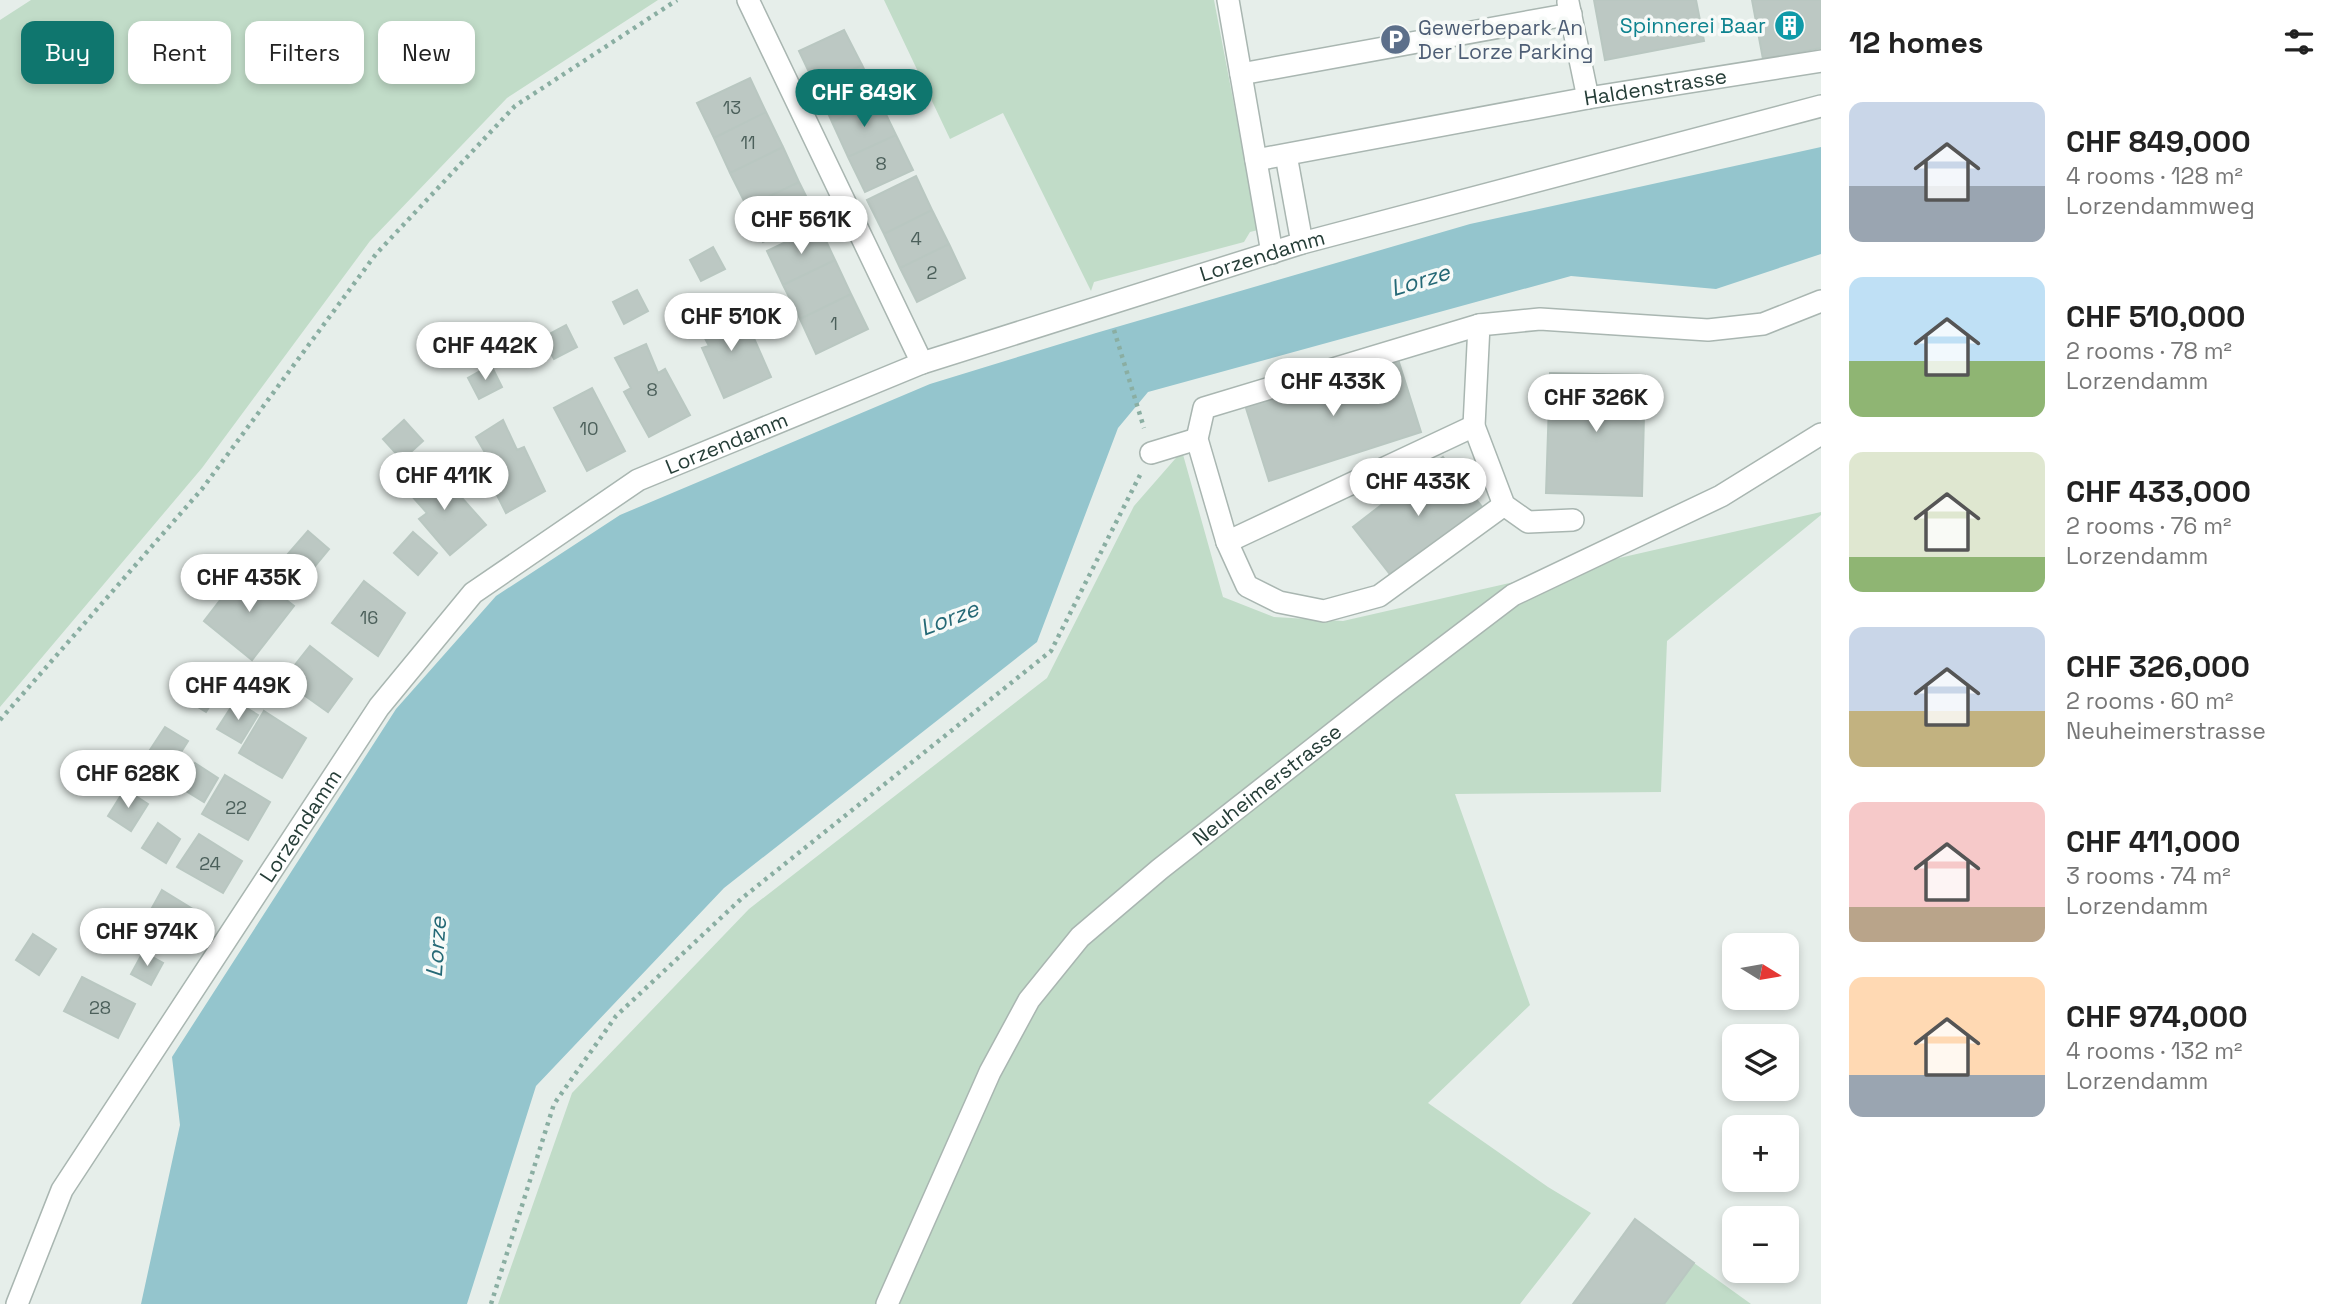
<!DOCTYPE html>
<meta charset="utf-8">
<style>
:root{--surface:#fff;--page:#f2f2f2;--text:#222;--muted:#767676;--accent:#0f766e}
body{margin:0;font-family:"Space Grotesk",sans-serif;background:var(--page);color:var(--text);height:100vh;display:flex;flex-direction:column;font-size:26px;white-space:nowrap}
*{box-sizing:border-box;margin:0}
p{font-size:23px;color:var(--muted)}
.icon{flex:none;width:38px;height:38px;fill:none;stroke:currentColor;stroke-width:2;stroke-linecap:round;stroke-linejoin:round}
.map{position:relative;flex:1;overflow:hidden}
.panel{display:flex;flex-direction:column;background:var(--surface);width:525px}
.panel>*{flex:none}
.hud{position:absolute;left:21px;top:21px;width:665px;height:63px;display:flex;gap:14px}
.needle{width:46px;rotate:101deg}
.controls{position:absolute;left:1722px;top:933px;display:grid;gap:14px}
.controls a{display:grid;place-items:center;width:77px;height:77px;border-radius:14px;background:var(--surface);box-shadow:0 4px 10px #0003;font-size:35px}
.price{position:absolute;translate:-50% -60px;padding:0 16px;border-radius:24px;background:#fff;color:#222;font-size:23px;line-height:46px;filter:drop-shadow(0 2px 4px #0008)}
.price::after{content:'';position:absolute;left:50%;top:42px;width:21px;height:16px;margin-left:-10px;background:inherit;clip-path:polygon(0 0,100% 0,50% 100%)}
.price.selected{background:var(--accent);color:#fff}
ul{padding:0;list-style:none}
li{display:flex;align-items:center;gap:21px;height:175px;padding:0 28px}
li span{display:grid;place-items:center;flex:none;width:196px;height:140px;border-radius:14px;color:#555}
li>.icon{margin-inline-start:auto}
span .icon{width:84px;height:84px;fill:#fffc;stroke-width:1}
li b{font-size:30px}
h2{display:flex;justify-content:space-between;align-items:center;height:84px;padding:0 28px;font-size:30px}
.chip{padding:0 24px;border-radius:14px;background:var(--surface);box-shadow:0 4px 10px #0003;font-size:24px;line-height:63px}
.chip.selected{background:var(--accent);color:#fff}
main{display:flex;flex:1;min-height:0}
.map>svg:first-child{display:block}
.green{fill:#c1dcc8}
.water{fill:#94c5cd}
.building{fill:#bcc8c3;stroke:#b9c7c1;stroke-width:2}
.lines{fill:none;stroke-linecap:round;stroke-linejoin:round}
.minor-casing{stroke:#a9b6b1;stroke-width:24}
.path{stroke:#8aaea2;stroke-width:4.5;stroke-dasharray:3.5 5;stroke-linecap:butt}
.minor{stroke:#fff;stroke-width:21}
.labels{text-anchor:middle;stroke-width:7;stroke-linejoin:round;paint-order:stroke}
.number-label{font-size:18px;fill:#4c605b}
.culture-label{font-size:21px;fill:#0d838f;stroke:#f7faf8;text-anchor:end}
.service-label{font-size:21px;fill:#4e5e75;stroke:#f7faf8;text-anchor:start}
.street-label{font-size:21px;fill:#263e38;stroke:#f7faf8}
.water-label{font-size:23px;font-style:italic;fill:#256976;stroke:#f7faf8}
</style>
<main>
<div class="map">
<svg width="1821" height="1304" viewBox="0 0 1821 1304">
<rect width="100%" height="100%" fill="#e6eeea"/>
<path class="green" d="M 31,0 L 658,0 L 507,98 L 370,241 L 202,468 L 0,707 L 0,20 Z
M 884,0 L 1214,0 L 1258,230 L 1250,232 L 1244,242 L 1094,282 L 1091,291 L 1003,113 L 950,139 Z
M 1182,451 L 1223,597 L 1274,617 L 1343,621 L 1821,512 L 1821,515 L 1667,641 L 1661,792 L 1455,794 L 1530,1005 L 1428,1103 L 1548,1187 L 1591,1213 L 1520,1304 L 498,1304 L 572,1093 L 749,909 L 1047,678 L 1134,506 Z
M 1694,1263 L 1751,1304 L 1664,1304 Z"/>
<path class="water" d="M 1821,147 L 1821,254 L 1716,289 L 1571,276 L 1148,392 L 1118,428 L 1037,642 L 724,888 L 536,1086 L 467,1304 L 141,1304 L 180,1125 L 172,1057 L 396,709 L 496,596 L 620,515 L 930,384 L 1096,333 L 1470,224 Z"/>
<path class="building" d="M 1594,0 L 1696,0 L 1704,41 L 1605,60 Z
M 1752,0 L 1821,0 L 1821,48 L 1763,59 Z
M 844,30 L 862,65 L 816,87 L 799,51 Z
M 862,65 L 879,100 L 832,122 L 816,87 Z
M 750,78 L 766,112 L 714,138 L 697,103 Z
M 879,100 L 896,135 L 848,157 L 832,122 Z
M 766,112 L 783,147 L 730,173 L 714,138 Z
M 896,135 L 913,170 L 865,192 L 848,157 Z
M 783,147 L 799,182 L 747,207 L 730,173 Z
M 916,176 L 932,210 L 884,234 L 867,200 Z
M 799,182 L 816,216 L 763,242 L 747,207 Z
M 932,210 L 949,244 L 900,268 L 884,234 Z
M 819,226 L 835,260 L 783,285 L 767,251 Z
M 949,244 L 965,278 L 917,302 L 900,268 Z
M 713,247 L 725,269 L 701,281 L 690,260 Z
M 835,260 L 851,294 L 800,319 L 783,285 Z
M 637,290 L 648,311 L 624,324 L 613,302 Z
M 851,294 L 868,329 L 816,354 L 800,319 Z
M 726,305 L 739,333 L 749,327 L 771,377 L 724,398 L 702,348 L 709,346 L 695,319 Z
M 566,325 L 577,347 L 554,359 L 542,338 Z
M 646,344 L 658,373 L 665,369 L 690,415 L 649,437 L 624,392 L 631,388 L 615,358 Z
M 1397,356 L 1421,432 L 1269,481 L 1245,405 Z
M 491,365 L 502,387 L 479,399 L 468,378 Z
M 1550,373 L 1645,375 L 1642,496 L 1546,493 Z
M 592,388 L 625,451 L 587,471 L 554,408 Z
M 404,420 L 423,441 L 402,460 L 383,439 Z
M 503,420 L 517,450 L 524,447 L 545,491 L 506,513 L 492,485 L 502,482 L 476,437 Z
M 1443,457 L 1483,508 L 1393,578 L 1353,527 Z
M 425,467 L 448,494 L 454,489 L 486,525 L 450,555 L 419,519 L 427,513 L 403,486 Z
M 308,531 L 329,549 L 310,572 L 288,554 Z
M 413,532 L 437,553 L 418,575 L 394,553 Z
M 245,568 L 294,606 L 252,660 L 204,621 Z
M 364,581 L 405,613 L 378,656 L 332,623 Z
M 310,646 L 352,679 L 328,712 L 283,680 Z
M 200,670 L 223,685 L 206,712 L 183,698 Z
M 235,701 L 258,715 L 241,743 L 217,729 Z
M 264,711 L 306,738 L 282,778 L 239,753 Z
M 165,727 L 188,741 L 171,768 L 148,753 Z
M 195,763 L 218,778 L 204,802 L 181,788 Z
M 225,775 L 270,802 L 248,840 L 202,814 Z
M 125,789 L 148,804 L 131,831 L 108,816 Z
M 158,823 L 180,839 L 166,863 L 142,848 Z
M 199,834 L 242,861 L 223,893 L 177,867 Z
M 162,890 L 206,917 L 187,952 L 142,926 Z
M 33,934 L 56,949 L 39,975 L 16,960 Z
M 143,952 L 163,963 L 151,985 L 131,974 Z
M 82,977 L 135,1004 L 118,1038 L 64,1011 Z
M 1635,1219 L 1694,1263 L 1664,1304 L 1573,1304 Z"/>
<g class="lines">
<defs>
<g id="minor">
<path d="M 748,0 L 922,363"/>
<path d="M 1228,0 L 1272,253"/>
<path d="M 1568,2 L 1588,98"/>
<path d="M 1241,74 L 1571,14"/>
<path d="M 1286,155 L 1302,243"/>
<path id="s1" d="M 1256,160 L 1588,98 L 1821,61"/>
<path d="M 1479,325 L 1204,408 L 1197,439 L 1227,542 L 1247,586 L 1279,602 L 1324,611 L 1379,596 L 1504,505"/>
<path d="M 1151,453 L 1197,439"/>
<path d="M 1573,520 L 1528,522 L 1504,505 L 1474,426 L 1479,325 L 1540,319 L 1708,330 L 1763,324 L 1821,301"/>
<path d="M 1227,542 L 1474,426"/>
<path id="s2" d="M 17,1304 L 62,1190 L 379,707 L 473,593 L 638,480 L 922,363 L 1302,243 L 1821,106"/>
<path id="s3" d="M 887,1304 L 990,1072 L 1029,1000 L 1080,937 L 1160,869 L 1388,690 L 1513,595 L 1721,496 L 1821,434"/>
</g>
</defs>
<use href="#minor" class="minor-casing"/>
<path class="path" d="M 1114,330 L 1144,428
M 0,720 L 202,489 L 376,254 L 515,106 L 677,0
M 491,1304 L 554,1104 L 616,1016 L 741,899 L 1051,651 L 1140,475"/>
<use href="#minor" class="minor"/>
</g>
<defs>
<symbol id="building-disc" viewBox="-11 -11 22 22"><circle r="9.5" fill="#0f9aa8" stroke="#f7faf8"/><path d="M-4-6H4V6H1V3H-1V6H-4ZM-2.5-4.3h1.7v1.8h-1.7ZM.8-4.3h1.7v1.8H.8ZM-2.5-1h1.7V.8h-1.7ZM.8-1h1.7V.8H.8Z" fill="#fff"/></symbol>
<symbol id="parking-disc" viewBox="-11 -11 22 22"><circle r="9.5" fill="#5c6f8a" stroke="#f7faf8"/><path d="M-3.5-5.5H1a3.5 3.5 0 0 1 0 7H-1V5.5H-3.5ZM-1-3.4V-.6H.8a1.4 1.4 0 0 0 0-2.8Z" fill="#fff"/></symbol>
</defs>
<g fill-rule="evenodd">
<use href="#building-disc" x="1772" y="8" width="35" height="35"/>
<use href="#parking-disc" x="1378" y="22" width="35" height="35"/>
</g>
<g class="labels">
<g class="number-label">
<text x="732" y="114">13</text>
<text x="748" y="149">11</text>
<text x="881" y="170">8</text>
<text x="916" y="245">4</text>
<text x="932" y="279">2</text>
<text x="834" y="330">1</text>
<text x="652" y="396">8</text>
<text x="589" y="435">10</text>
<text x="369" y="624">16</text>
<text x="236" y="814">22</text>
<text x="210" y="870">24</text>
<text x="100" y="1014">28</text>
</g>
<g class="culture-label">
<text x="1766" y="33">Spinnerei Baar</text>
</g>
<g class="service-label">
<text x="1418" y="35">Gewerbepark An<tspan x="1418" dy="24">Der Lorze Parking</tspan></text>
</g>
<g class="street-label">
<text dy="7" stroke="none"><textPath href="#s1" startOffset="406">Haldenstrasse</textPath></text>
<text dy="7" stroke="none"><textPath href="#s2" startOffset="1712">Lorzendamm</textPath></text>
<text dy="7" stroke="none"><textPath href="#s2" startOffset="1144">Lorzendamm</textPath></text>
<text dy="7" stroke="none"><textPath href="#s3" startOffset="658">Neuheimerstrasse</textPath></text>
<text dy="7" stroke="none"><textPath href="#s2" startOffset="558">Lorzendamm</textPath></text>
</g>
<g class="water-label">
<text transform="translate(1420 280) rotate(-17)" y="8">Lorze</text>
<text transform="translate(949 618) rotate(-21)" y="8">Lorze</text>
<text transform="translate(436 947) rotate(-86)" y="8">Lorze</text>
</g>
</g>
</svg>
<div class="controls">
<a><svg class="needle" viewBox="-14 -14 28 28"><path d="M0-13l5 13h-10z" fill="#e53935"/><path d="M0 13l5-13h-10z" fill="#767676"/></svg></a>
<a><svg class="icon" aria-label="layers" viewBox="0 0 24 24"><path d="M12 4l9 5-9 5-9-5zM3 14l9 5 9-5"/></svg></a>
<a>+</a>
<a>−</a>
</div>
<b class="price selected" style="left:864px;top:129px">CHF 849K</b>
<b class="price" style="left:801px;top:256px">CHF 561K</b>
<b class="price" style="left:731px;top:353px">CHF 510K</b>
<b class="price" style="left:485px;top:382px">CHF 442K</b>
<b class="price" style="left:1333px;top:418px">CHF 433K</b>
<b class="price" style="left:1596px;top:434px">CHF 326K</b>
<b class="price" style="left:444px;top:512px">CHF 411K</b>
<b class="price" style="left:1418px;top:518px">CHF 433K</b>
<b class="price" style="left:249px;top:614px">CHF 435K</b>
<b class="price" style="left:238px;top:722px">CHF 449K</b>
<b class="price" style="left:128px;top:810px">CHF 628K</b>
<b class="price" style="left:147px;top:968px">CHF 974K</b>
<div class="hud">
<a class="chip selected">Buy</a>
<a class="chip">Rent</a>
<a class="chip">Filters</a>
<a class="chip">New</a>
</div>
</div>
<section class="panel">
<h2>12 homes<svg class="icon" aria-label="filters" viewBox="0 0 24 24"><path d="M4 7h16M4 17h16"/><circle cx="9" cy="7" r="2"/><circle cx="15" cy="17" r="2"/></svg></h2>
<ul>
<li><span style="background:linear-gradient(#c9d6e8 60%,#9aa5b1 0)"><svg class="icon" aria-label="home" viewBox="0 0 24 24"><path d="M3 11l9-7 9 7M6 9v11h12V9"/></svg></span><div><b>CHF 849,000</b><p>4 rooms · 128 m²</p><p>Lorzendammweg</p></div></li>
<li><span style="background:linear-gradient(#bfe0f5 60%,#8fb573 0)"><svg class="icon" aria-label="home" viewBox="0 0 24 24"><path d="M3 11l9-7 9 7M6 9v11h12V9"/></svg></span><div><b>CHF 510,000</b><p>2 rooms · 78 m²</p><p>Lorzendamm</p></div></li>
<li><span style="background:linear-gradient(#dfe7d0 75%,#8fb573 0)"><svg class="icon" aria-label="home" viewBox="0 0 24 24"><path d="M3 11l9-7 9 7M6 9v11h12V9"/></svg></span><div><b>CHF 433,000</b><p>2 rooms · 76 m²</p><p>Lorzendamm</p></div></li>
<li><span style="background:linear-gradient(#c9d6e8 60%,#c2b280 0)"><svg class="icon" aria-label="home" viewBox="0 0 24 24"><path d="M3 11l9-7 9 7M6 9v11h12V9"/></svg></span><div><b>CHF 326,000</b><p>2 rooms · 60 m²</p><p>Neuheimerstrasse</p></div></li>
<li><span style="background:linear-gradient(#f6c9c9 75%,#b9a48a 0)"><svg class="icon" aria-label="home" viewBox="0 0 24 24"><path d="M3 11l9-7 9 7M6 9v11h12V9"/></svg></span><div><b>CHF 411,000</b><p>3 rooms · 74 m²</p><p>Lorzendamm</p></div></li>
<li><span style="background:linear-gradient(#ffd9b3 70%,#9aa5b1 0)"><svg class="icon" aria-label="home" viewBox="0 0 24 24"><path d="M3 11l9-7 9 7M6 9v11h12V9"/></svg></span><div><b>CHF 974,000</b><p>4 rooms · 132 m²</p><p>Lorzendamm</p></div></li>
</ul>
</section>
</main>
